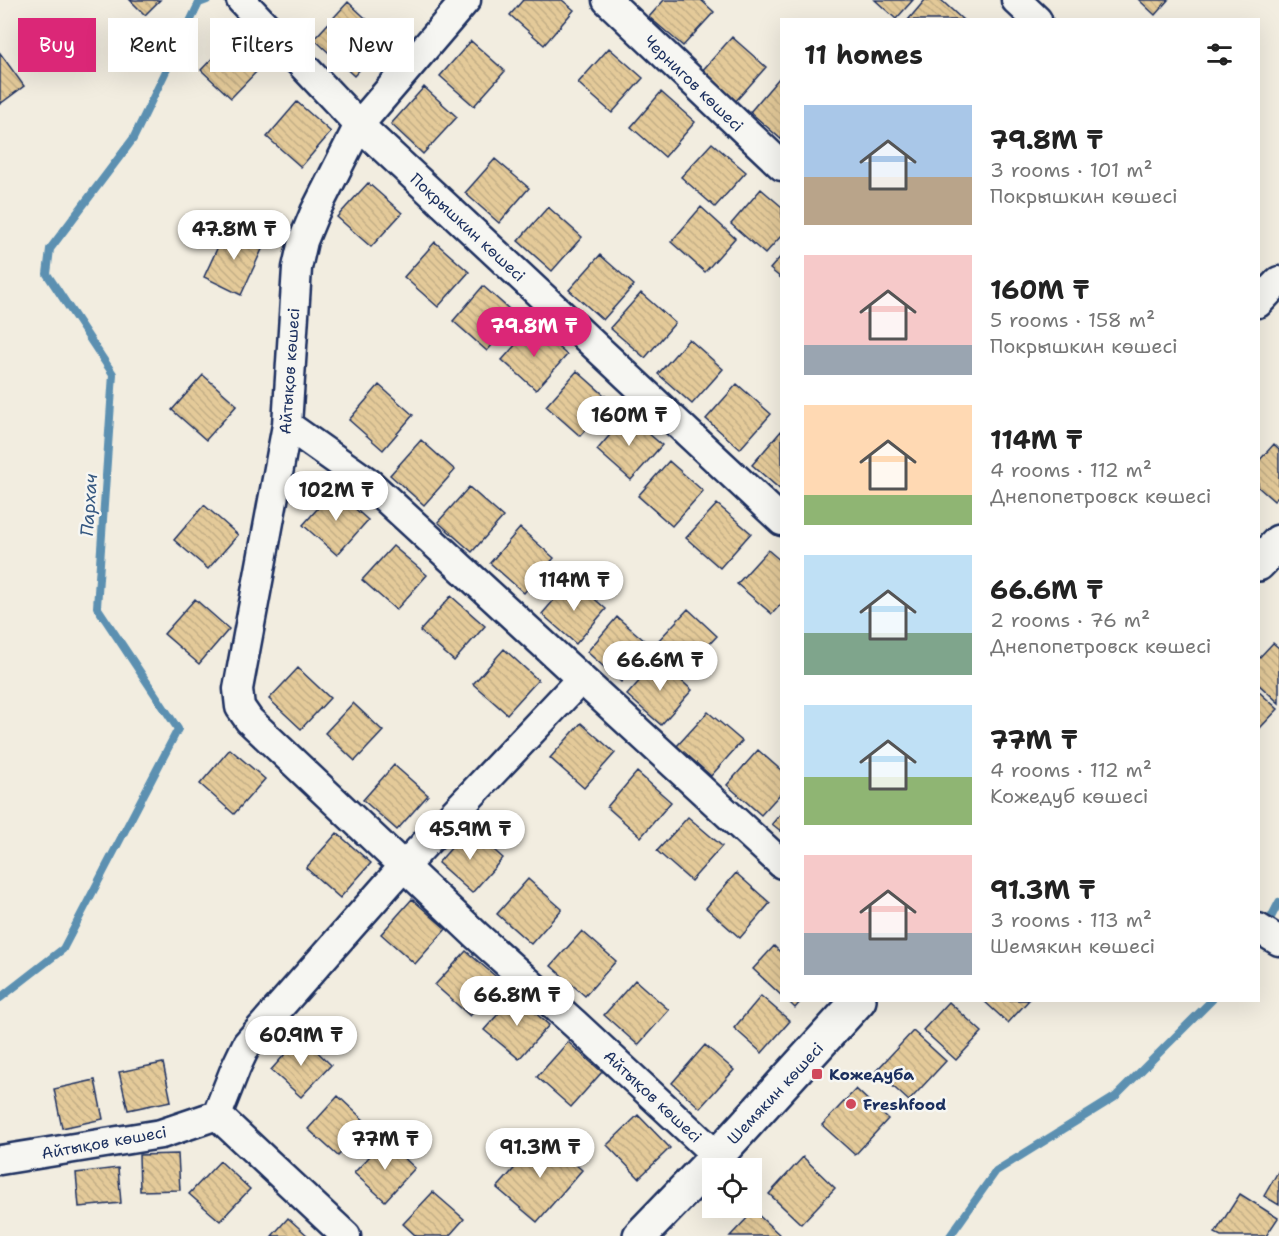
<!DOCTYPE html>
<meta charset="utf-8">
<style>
:root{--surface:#fff;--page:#f2f2f2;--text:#222;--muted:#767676;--accent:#db2777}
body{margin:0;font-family:"Shantell Sans",sans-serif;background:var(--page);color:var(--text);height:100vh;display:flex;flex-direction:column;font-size:22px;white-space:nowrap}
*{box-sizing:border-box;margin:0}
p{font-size:20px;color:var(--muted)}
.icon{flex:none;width:33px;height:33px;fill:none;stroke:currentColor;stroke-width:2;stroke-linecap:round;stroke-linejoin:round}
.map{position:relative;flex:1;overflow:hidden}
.drawer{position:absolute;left:780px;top:18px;width:480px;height:984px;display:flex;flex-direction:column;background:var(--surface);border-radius:0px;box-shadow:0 6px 24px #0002}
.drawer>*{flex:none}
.banner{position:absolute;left:18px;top:18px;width:570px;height:54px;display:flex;gap:12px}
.controls{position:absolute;left:702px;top:1158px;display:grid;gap:12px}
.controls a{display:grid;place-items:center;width:60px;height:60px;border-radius:0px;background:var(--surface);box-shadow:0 6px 24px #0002;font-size:30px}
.price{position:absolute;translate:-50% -51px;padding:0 14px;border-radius:21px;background:#fff;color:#222;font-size:20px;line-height:39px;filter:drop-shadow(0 2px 3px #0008)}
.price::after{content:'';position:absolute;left:50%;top:36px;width:18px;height:14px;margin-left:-9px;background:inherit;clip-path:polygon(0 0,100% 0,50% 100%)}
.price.active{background:var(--accent);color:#fff}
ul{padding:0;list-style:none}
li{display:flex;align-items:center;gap:18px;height:150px;padding:0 24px}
li span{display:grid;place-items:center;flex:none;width:168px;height:120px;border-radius:0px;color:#555}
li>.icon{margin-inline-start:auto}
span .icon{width:72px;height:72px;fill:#fffc;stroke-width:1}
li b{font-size:26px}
h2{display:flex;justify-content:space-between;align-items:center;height:72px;padding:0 24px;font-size:26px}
.tag{padding:0 21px;border-radius:0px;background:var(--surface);box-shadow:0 6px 24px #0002;font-size:21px;line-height:54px}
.tag.active{background:var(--accent);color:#fff}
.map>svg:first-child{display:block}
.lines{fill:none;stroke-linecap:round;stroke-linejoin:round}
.stream{stroke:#5c90b1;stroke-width:8}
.building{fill:url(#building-back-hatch);stroke:#1b2f5e;stroke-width:1.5}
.minor-casing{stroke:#1b2f5e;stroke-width:33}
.secondary-casing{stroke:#1b2f5e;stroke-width:38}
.minor{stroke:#f6f6f2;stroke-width:28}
.secondary{stroke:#f6f6f2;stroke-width:33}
.poi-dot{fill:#d1495b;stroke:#f6f6f2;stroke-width:2}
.labels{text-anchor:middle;stroke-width:5;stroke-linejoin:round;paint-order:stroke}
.street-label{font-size:16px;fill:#1b2f5e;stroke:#f6f6f2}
.poi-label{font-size:16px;font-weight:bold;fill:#1b2f5e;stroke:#f6f6f2;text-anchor:start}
.water-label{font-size:18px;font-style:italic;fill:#365881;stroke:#f6f6f2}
</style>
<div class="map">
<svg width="1279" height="1236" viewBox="0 0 1279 1236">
<defs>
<pattern id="building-back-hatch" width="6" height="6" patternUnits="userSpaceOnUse" patternTransform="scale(1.5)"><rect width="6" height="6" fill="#e4ca99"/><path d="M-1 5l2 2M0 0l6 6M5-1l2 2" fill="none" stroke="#c3ae86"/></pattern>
</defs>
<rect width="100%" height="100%" fill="#f2ede0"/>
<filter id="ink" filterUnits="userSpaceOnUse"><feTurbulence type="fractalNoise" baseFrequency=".0167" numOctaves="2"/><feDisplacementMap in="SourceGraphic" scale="12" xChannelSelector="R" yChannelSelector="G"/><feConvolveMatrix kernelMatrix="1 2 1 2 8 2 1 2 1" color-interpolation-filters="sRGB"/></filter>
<g filter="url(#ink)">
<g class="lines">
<path class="stream" d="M 1266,927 L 1279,902
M 0,998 L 63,949 L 178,729 L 97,607 L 113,374 L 47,274 L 50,249 L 133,139 L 199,3 L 207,0
M 950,1236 L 996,1171 L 1115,1097 L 1212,1000"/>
</g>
<path class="building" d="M 130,0 L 160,0 L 145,15 Z
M 523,0 L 562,0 L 574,10 L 544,45 L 510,15 Z
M 664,0 L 701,0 L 714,12 L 683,46 L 649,17 Z
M 875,0 L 913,0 L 896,19 Z
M 925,0 L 941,0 L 963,20 L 908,20 Z
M 1139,0 L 1168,0 L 1155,15 Z
M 348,2 L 388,39 L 354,76 L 314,39 Z
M 732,37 L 766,67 L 735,102 L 701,72 Z
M 232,38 L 262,66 L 231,98 L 201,70 Z
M 471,41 L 505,71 L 474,106 L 440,76 Z
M 609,48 L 643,78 L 612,113 L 578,83 Z
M 0,53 L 24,86 L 0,104 Z
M 780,77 L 782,78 L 782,140 L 750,112 Z
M 424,87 L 457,117 L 423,154 L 391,124 Z
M 661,92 L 695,122 L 665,157 L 631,127 Z
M 297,102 L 331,132 L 301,167 L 267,137 Z
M 712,143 L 746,172 L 715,207 L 681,177 Z
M 495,159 L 529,188 L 499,223 L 465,193 Z
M 368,183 L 402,213 L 371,247 L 337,217 Z
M 761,189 L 782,207 L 782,235 L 765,254 L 731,224 Z
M 548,207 L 582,237 L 552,271 L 518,241 Z
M 701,207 L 735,238 L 705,272 L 671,242 Z
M 227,227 L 264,245 L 241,295 L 204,277 Z
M 435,242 L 469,272 L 438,307 L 404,277 Z
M 600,255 L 634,285 L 603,320 L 569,290 Z
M 782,255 L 782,279 L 770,269 Z
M 483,286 L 517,316 L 487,351 L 453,321 Z
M 641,293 L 675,323 L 645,358 L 610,328 Z
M 533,325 L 567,355 L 536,390 L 502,360 Z
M 689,339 L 723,369 L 692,404 L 658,374 Z
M 577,371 L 611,401 L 580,436 L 546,406 Z
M 203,375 L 237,405 L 206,440 L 172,410 Z
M 737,384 L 771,414 L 740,449 L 706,419 Z
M 379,385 L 413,415 L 383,450 L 349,420 Z
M 627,415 L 662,445 L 631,480 L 597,450 Z
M 782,430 L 782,491 L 752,465 Z
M 421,440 L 455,470 L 424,505 L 390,475 Z
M 1274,444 L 1279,449 L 1279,496 L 1274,501 L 1258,487 L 1258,462 Z
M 669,461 L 703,491 L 672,526 L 638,496 Z
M 469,487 L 503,517 L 472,552 L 438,522 Z
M 334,490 L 368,520 L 337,555 L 303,525 Z
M 717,504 L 751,533 L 720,568 L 686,538 Z
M 204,505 L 238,535 L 208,569 L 174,540 Z
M 520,528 L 554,558 L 524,593 L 490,563 Z
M 393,546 L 427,575 L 396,610 L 362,580 Z
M 768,550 L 782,562 L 782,603 L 772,614 L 737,584 Z
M 572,579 L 606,609 L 576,644 L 542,614 Z
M 451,596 L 485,626 L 454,661 L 420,631 Z
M 195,599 L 229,629 L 199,664 L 164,634 Z
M 688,609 L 717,636 L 687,668 L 658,641 Z
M 617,617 L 652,647 L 621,682 L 587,652 Z
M 1273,643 L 1279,648 L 1279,703 L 1258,684 L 1258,659 Z
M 504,649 L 538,680 L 507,714 L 473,684 Z
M 658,660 L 692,690 L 661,725 L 627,695 Z
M 298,668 L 330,698 L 301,729 L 269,699 Z
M 1258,691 L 1278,709 L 1258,730 Z
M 353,703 L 383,731 L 355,761 L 325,733 Z
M 708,712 L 742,741 L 711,776 L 677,746 Z
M 581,723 L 615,753 L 584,788 L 550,758 Z
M 230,749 L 265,779 L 234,814 L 200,784 Z
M 758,750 L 782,771 L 782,792 L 761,815 L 727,785 Z
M 394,765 L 428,795 L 397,830 L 363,800 Z
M 637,772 L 671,802 L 641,837 L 607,807 Z
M 782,812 L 782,832 L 772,824 Z
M 688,817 L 722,846 L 691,881 L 657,851 Z
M 469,828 L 503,858 L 472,893 L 438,863 Z
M 337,833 L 371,863 L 340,898 L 306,868 Z
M 736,873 L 770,903 L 740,938 L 706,908 Z
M 528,879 L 562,909 L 531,944 L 497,914 Z
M 412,899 L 446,929 L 415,964 L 381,934 Z
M 582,931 L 616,961 L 585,996 L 551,966 Z
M 774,946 L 782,954 L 782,996 L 753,969 Z
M 466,951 L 501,981 L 470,1016 L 435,985 Z
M 635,980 L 669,1010 L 638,1045 L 604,1015 Z
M 515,995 L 549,1025 L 519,1059 L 484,1030 Z
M 761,996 L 790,1021 L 762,1053 L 734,1028 Z
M 787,1000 L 802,1000 L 795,1008 Z
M 983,1000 L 1029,1000 L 1008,1023 Z
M 949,1002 L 982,1032 L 956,1060 L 923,1030 Z
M 913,1031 L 946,1061 L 909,1101 L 876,1071 Z
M 301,1036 L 331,1065 L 301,1097 L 271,1070 Z
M 568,1042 L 602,1072 L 571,1107 L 537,1077 Z
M 705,1045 L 734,1070 L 700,1108 L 672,1083 Z
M 163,1063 L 171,1101 L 128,1110 L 119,1072 Z
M 95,1080 L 103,1119 L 62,1128 L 54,1089 Z
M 856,1089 L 888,1119 L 855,1155 L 822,1125 Z
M 338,1096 L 368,1124 L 338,1156 L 308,1129 Z
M 638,1115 L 670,1148 L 639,1178 L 607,1145 Z
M 543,1136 L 582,1170 L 537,1222 L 497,1188 Z
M 385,1140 L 415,1168 L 385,1201 L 354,1173 Z
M 178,1154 L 180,1190 L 140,1191 L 139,1155 Z
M 803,1157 L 835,1188 L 801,1224 L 769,1194 Z
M 220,1161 L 250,1189 L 220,1221 L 189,1194 Z
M 118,1168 L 121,1203 L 79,1207 L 76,1173 Z
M 1279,1170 L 1279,1205 L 1264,1196 Z
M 433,1192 L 464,1219 L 449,1236 L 416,1236 L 403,1224 Z
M 1240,1194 L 1278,1218 L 1266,1236 L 1221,1236 L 1215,1233 Z
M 754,1211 L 781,1236 L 730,1236 Z
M 288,1218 L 308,1236 L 272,1236 Z"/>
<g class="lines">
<defs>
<path id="minor" d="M 241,0 L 359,125 L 782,521
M 466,0 L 359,125 L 315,212 L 303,241 L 297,268 L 287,425 L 238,689 L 240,707 L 249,720 L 476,935 L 575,1024 L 717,1156
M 607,0 L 782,166
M 1016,0 L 1037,20
M 1258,303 L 1279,281
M 287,425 L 369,483 L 782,864
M 1258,928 L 1279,941
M 217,1115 L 346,1236
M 0,1160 L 161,1134 L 217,1115 L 236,1067 L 247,1044 L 403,867 L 581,679"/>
<path id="secondary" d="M 1258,564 L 1279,542
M 640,1236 L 717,1156 L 859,1000"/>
</defs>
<use href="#minor" class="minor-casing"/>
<use href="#secondary" class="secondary-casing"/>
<use href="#minor" class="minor"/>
<use href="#secondary" class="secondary"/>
</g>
</g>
<g class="poi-dot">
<rect x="811" y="1068" width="12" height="12" rx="3"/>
<circle cx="851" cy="1104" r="6"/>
</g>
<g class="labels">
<g class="street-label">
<text transform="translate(694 83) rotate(44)" y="6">Чернигов көшесі</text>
<text transform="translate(468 227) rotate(43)" y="6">Покрышкин көшесі</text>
<text transform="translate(289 371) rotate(-86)" y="6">Айтықов көшесі</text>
<text transform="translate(775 1093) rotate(-47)" y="6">Шемякин көшесі</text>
<text transform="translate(653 1096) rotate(43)" y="6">Айтықов көшесі</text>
<text transform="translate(104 1142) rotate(-10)" y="6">Айтықов көшесі</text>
</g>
<g class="poi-label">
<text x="829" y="1080">Кожедуба</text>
<text x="863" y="1110">Freshfood</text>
</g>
<g class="water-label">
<text transform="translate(89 505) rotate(-86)" y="6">Пархач</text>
</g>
</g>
</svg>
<div class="controls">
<a><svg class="icon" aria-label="locate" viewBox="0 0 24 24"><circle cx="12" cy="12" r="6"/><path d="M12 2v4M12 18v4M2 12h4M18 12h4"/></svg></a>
</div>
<b class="price" style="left:234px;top:261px">47.8M ₸</b>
<b class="price active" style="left:534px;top:358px">79.8M ₸</b>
<b class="price" style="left:629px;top:447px">160M ₸</b>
<b class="price" style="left:336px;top:522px">102M ₸</b>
<b class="price" style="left:574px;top:612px">114M ₸</b>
<b class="price" style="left:660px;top:692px">66.6M ₸</b>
<b class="price" style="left:470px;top:861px">45.9M ₸</b>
<b class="price" style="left:517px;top:1027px">66.8M ₸</b>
<b class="price" style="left:301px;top:1067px">60.9M ₸</b>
<b class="price" style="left:385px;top:1171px">77M ₸</b>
<b class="price" style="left:540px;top:1179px">91.3M ₸</b>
<div class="banner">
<a class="tag active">Buy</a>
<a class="tag">Rent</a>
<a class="tag">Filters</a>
<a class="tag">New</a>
</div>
<section class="drawer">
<h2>11 homes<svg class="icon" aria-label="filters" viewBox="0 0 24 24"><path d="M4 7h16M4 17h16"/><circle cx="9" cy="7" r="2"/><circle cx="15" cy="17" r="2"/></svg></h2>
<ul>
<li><span style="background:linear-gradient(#a9c7e8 60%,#b9a48a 0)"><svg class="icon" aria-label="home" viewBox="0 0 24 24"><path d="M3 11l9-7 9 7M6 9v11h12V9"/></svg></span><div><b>79.8M ₸</b><p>3 rooms · 101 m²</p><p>Покрышкин көшесі</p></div></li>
<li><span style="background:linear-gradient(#f6c9c9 75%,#9aa5b1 0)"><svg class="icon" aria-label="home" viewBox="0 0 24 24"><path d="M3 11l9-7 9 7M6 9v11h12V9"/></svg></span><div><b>160M ₸</b><p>5 rooms · 158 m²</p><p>Покрышкин көшесі</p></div></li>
<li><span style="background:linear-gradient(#ffd9b3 75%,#8fb573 0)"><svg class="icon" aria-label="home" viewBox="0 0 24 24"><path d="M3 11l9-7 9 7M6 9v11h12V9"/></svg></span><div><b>114M ₸</b><p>4 rooms · 112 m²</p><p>Днепопетровск көшесі</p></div></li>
<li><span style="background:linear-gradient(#bfe0f5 65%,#7fa58c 0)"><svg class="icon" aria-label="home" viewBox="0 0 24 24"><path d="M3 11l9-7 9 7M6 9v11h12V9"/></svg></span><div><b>66.6M ₸</b><p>2 rooms · 76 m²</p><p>Днепопетровск көшесі</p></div></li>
<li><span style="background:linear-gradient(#bfe0f5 60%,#8fb573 0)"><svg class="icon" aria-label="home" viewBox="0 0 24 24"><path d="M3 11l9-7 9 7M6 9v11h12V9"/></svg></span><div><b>77M ₸</b><p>4 rooms · 112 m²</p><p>Кожедуб көшесі</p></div></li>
<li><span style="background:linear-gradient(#f6c9c9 65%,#9aa5b1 0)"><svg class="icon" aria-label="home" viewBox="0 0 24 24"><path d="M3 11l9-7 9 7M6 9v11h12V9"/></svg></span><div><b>91.3M ₸</b><p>3 rooms · 113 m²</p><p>Шемякин көшесі</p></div></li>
</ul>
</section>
</div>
